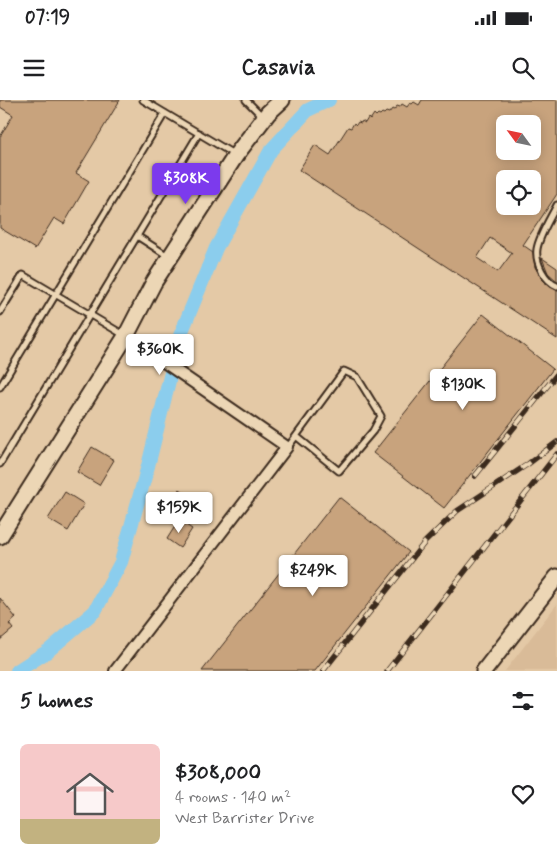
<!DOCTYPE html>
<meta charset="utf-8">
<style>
:root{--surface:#fff;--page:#f6f6f6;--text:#202124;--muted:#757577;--accent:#7c3aed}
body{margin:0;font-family:Mynerve,sans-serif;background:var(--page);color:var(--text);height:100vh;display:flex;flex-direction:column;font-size:19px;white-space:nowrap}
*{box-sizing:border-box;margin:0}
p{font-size:16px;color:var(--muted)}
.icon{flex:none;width:28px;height:28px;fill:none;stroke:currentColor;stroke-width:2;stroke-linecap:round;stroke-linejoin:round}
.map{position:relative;height:571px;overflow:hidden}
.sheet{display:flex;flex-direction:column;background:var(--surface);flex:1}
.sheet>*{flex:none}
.needle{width:32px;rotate:303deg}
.fabs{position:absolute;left:496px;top:15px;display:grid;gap:10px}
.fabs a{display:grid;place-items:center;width:45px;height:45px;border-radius:8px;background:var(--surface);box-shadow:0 2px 12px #0003;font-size:25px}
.price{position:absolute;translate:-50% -42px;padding:0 11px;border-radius:5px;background:#fff;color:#222;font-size:16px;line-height:32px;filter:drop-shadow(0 1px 2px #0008)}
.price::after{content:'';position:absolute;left:50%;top:30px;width:15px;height:11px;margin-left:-8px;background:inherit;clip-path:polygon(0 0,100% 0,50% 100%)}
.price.active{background:var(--accent);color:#fff}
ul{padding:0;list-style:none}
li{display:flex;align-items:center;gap:15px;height:125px;padding:0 20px}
li span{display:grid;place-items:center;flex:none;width:140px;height:100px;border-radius:8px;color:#555}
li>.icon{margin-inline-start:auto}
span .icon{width:60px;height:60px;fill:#fffc;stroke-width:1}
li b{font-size:21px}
h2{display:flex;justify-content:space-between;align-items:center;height:60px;padding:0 20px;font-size:21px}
.status{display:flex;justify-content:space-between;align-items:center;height:35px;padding:0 25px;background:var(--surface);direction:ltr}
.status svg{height:14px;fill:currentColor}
header{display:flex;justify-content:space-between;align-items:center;height:65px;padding:0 20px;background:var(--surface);font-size:22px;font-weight:700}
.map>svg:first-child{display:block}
.built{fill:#d9bb98}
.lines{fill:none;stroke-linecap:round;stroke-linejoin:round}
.canal{stroke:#8bcded;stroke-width:14}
.building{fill:#c8a37d;stroke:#3b2a1e;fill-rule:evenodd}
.lane-casing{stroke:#3b2a1e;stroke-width:9}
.street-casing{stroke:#3b2a1e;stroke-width:14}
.secondary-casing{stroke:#3b2a1e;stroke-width:19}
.lane{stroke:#ecd6b5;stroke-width:5}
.street{stroke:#ecd6b5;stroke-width:10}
.secondary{stroke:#ecd6b5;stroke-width:15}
.rail-casing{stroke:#3b2a1e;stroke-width:5.5}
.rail{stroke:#ecd6b5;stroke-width:4;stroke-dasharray:11;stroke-linecap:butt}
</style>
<div class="status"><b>07:19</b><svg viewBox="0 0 49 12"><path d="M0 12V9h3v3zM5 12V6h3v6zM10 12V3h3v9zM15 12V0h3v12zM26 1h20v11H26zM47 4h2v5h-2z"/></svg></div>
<header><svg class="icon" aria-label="menu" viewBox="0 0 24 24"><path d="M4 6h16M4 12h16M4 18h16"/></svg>Casavia<svg class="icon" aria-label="search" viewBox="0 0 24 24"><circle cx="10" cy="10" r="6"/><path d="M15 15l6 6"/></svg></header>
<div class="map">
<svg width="557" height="571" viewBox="0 0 557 571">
<rect width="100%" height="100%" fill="#e4c9a6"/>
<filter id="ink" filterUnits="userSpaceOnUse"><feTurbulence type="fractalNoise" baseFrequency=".02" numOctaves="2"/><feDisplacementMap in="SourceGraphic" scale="10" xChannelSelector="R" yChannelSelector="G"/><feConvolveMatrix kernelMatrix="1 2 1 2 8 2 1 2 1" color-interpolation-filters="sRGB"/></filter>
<g filter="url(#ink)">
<path class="built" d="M 557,504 L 557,571 L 505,571 Z"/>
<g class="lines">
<path class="canal" d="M 17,571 L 48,551 L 95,511 L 121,462 L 148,366 L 180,236 L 216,148 L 271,50 L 308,10 L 329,0"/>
</g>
<path class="building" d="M 0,0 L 120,0 L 76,73 L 89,81 L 64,124 L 54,118 L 35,149 L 0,128 L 0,37 L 13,15 L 0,7 Z
M 422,0 L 557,0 L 557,94 L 523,145 L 533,152 L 535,167 L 542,179 L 550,187 L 557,190 L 557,239 L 299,70 L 315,45 L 330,55 L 348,27 L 351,28 L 354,23 L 356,25 L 358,22 L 361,23 L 362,21 L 365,23 L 368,18 L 370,20 L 374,14 L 376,16 L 378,14 L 380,15 L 382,13 L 384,14 L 386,12 L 389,13 L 392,9 L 394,10 L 397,6 L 400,7 L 402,4 L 407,7 L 410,3 L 412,4 L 414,2 L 419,5 ZM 505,24 L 532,24 L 532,51 L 505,51 ZM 505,79 L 532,79 L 532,106 L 505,106 ZM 490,138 L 512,153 L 498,172 L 477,158 Z
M 542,158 L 557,168 L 557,181 L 548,173 Z
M 483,214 L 553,269 L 444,408 L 373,353 Z
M 92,347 L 114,360 L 99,385 L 77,372 Z
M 180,389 L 192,398 L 174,420 L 162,410 Z
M 65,392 L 84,404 L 68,431 L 48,419 Z
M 339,397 L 409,452 L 315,571 L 202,571 Z
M 179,420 L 192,429 L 180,448 L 167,439 Z
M 0,498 L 16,518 L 9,524 L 13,529 L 0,540 Z"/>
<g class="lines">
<defs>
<path id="lane" d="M 143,0 L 235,55
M 246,0 L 262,16
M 557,105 C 551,117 539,136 537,149 C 535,163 545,181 557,186
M 137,136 L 168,156
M 0,212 L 23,175 L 124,235
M 0,287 L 165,13
M 288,347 L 344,271 L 357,277 L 381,316 L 373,331 L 339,371 L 296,336
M 0,364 L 199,33"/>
<path id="street" d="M 115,571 L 287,347 L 126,236"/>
<path id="secondary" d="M 0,436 L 126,236 L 154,182 L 236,55 L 268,13 L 282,0
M 484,571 L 557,477"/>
</defs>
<use href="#lane" class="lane-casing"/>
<use href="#street" class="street-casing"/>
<use href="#secondary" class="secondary-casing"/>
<use href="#lane" class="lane"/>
<use href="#street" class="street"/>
<use href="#secondary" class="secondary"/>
<defs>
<path id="rail" d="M 475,376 L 557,274
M 323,571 L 425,442 L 457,411 L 528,364 L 557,342
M 387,571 L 557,354"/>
</defs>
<use href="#rail" class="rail-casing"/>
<use href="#rail" class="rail"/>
</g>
</g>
</svg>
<div class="fabs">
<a><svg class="needle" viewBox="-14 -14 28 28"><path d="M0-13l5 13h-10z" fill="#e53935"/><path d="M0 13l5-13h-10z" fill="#757577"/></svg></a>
<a><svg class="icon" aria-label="locate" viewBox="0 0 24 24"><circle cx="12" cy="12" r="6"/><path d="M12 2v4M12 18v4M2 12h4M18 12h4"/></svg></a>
</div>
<b class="price active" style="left:186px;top:105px">$308K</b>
<b class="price" style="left:160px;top:276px">$360K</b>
<b class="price" style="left:463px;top:311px">$130K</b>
<b class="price" style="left:179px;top:434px">$159K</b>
<b class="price" style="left:313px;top:497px">$249K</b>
</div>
<section class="sheet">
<h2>5 homes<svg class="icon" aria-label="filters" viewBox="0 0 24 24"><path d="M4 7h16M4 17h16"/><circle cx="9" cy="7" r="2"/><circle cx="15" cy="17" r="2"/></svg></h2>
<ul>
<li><span style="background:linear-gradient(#f6c9c9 75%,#c2b280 0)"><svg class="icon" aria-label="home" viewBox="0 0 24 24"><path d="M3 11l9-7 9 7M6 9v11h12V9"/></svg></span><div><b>$308,000</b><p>4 rooms · 140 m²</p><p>West Barrister Drive</p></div><svg class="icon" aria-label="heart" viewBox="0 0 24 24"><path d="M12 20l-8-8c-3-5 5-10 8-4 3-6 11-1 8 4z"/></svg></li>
</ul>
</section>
